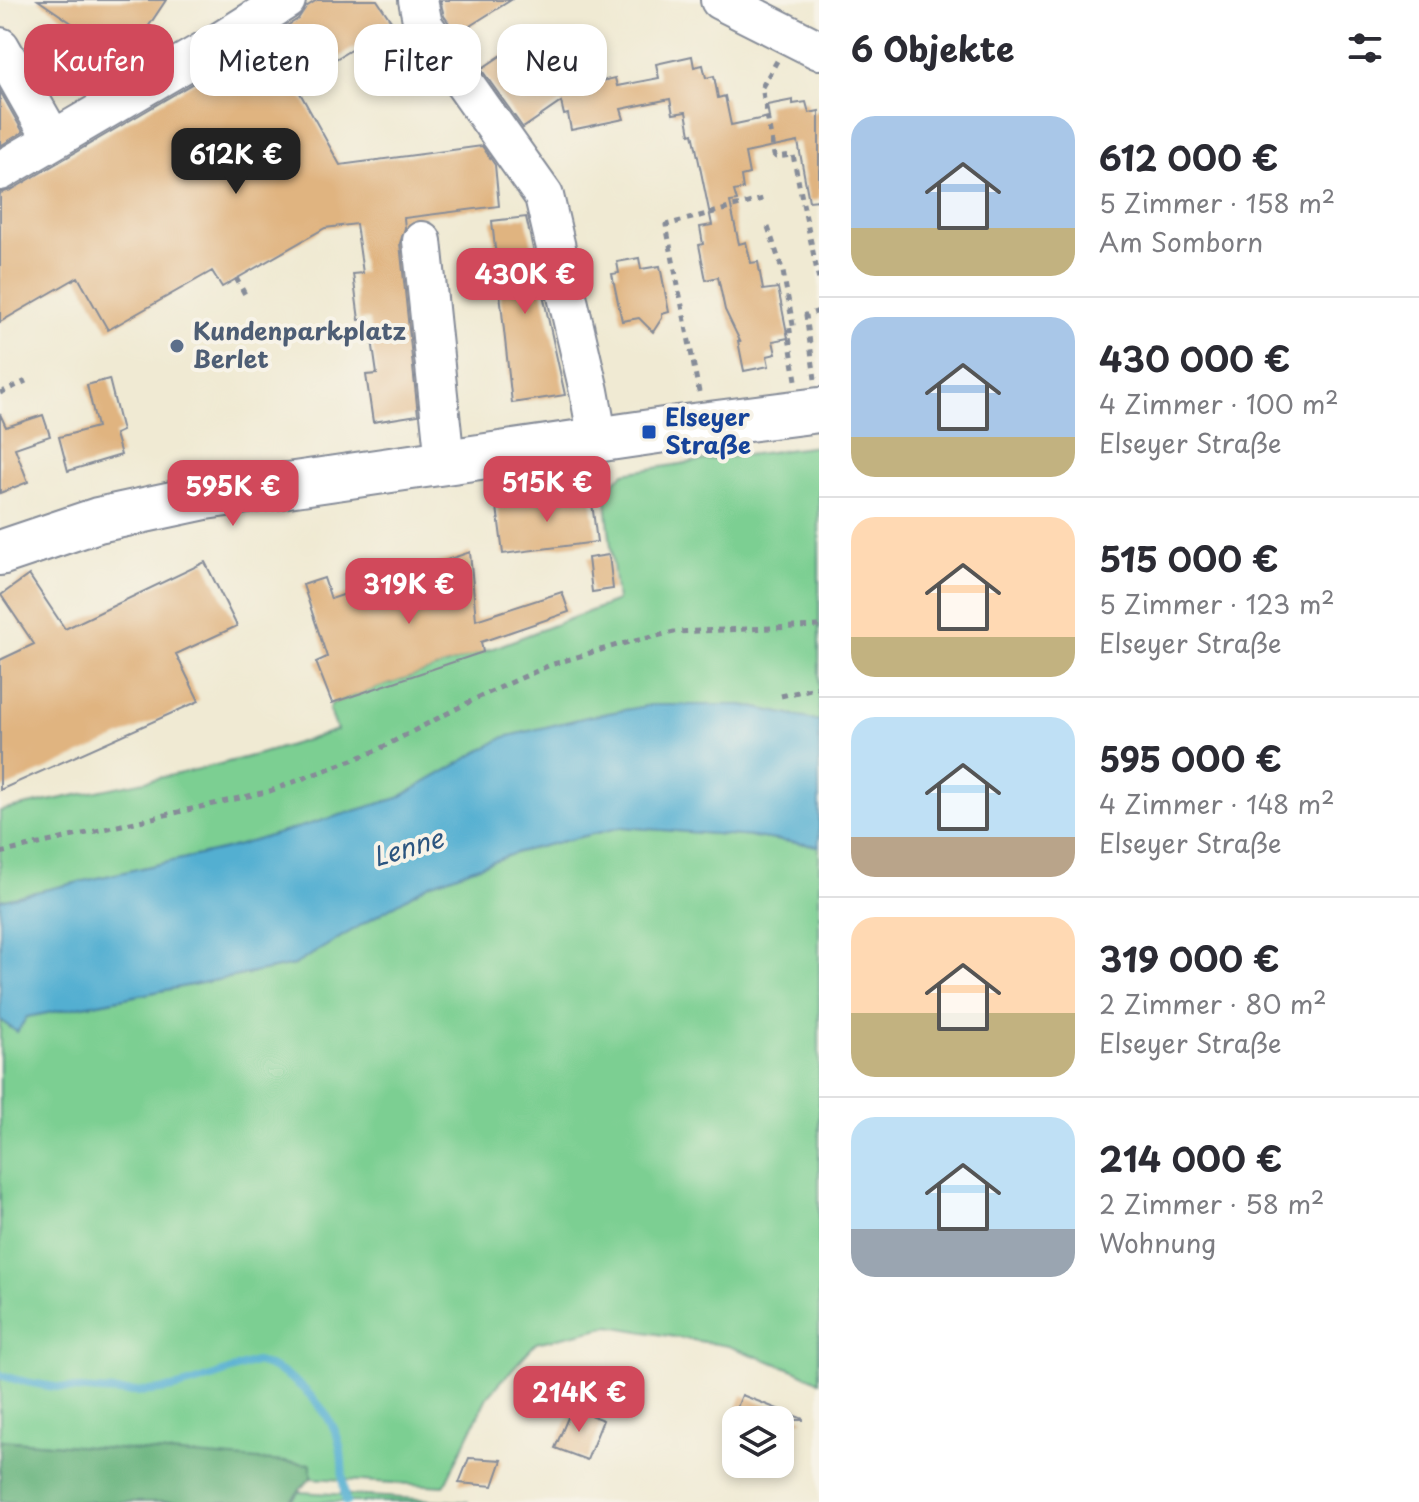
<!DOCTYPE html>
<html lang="de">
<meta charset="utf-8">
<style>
:root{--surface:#fff;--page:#f7f7f7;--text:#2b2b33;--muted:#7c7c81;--line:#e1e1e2;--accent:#d1495b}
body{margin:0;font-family:"Playpen Sans",sans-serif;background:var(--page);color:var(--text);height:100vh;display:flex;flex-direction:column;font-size:30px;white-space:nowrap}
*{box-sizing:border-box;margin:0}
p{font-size:26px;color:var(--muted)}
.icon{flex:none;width:44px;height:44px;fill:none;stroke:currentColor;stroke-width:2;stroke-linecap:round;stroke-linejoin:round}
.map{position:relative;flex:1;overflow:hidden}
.panel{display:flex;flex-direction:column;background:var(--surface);width:600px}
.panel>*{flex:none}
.top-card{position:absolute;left:24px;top:24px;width:674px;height:72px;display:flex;gap:16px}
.controls{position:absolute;left:722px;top:1406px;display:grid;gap:16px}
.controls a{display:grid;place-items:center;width:72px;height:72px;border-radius:16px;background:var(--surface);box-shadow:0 4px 12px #0003;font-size:40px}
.price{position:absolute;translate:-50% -68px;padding:0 18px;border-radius:16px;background:var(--accent);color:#fff;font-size:26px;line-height:52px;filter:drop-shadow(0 2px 4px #0008)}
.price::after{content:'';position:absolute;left:50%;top:48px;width:24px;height:18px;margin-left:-12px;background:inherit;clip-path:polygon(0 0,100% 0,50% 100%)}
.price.on{background:#222;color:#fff}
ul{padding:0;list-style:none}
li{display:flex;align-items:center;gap:24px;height:200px;padding:0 32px}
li+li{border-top:2px solid var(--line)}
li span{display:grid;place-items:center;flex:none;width:224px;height:160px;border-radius:24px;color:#555}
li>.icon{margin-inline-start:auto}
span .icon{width:96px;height:96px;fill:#fffc;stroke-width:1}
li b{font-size:34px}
h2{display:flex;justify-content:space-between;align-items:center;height:96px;padding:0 32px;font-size:34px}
.chip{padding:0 28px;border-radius:24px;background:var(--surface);box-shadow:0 4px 12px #0003;font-size:28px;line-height:72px}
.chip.on{background:var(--accent);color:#fff}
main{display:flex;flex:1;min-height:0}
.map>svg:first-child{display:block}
.green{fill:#7ccf92;stroke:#4c7f78;stroke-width:2}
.forest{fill:#65b27c;stroke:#40706d;stroke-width:2}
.water{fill:#53afd1;stroke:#376f98;stroke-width:2}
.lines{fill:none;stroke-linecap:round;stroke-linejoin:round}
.stream{stroke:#53afd1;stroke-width:8}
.building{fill:#e0b480}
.minor-casing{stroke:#868c98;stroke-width:42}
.major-casing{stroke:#868c98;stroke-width:48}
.path{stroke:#868c98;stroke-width:5;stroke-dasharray:6 6;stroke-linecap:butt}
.minor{stroke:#fff;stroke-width:38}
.major{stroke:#fff;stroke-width:44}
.service-dot{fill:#5c6f8a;stroke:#f7f3e8;stroke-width:3}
.transit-dot{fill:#1a4fb4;stroke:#f7f3e8;stroke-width:3}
.labels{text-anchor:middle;stroke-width:8;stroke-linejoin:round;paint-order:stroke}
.service-label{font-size:24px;font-weight:bold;fill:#4e5e75;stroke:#f7f3e8;text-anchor:start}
.transit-label{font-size:24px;font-weight:bold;fill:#164399;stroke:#f7f3e8;text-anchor:start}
.water-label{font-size:26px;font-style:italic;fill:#2c5580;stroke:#f7f3e8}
</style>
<main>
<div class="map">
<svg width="819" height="1502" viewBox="0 0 819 1502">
<rect width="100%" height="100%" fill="#f7f3e8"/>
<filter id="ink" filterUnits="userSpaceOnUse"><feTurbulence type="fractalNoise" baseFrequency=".0125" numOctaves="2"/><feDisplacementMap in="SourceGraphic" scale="16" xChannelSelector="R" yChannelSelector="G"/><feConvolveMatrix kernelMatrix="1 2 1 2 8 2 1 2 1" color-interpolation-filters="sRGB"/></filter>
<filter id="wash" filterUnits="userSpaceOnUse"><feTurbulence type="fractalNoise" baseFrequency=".006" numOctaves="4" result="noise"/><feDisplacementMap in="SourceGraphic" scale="32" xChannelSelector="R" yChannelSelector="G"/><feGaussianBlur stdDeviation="1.8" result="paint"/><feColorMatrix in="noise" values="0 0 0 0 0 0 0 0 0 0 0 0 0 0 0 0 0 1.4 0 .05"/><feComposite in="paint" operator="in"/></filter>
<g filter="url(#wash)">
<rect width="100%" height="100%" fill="#f0ead3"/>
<path class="green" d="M 819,446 L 819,721 L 742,705 L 652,705 L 587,717 L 505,737 L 398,798 L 226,849 L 0,900 L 0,811 C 112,787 228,768 337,730 L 329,709 L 332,703 L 483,652 L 617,601 L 606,501 L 615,481 L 624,473 L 706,460 Z
M 622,827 L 754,837 L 819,846 L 819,1382 L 797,1371 L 728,1346 L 610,1326 L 536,1343 L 487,1397 L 444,1486 L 311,1478 L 311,1465 L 0,1440 L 0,1020 L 17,1032 L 27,1017 L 294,965 L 430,884 L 518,852 Z
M 299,1492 L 469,1502 L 291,1502 Z"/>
<path class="forest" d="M 0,1440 L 311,1464 L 311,1478 L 290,1501 L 285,1502 L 0,1502 Z"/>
<path class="water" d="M 652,705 L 742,705 L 819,721 L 819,846 L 754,837 L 622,827 L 518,852 L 430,884 L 294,965 L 27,1017 L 17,1032 L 0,1020 L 0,900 L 226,849 L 398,798 L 505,737 L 587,717 Z"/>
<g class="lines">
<path class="stream" d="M 0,1375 C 43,1389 127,1397 172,1388 C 200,1383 228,1370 255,1362 C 291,1369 332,1410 340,1446 C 344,1464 341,1484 346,1502"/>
</g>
<g id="blocks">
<path class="building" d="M 38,0 L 166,0 L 126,60 Z
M 317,0 L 377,0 L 393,24 L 295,84 L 340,165 L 482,146 L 495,165 L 499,206 L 404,218 L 405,228 L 400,243 L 418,415 L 373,422 L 366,375 L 377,374 L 369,319 L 359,320 L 353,274 L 363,273 L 356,224 L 325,228 L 222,287 L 212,271 L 108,330 L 78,277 L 0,322 L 0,193 L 11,190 L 226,64 L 298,19 L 306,7 Z
M 440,0 L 511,0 L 457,34 L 444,16 Z
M 508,51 L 526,80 L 568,53 L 575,87 L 615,78 L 617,86 L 659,78 L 656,64 L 692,56 L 694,67 L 703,65 L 706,78 L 714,76 L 718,98 L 725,96 L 731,125 L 769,117 L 767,105 L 793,100 L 793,104 L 806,102 L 809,113 L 819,111 L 819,200 L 809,201 L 798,142 L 745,153 L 749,174 L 741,176 L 743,189 L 734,191 L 737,201 L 730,202 L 739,244 L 746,242 L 751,263 L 758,262 L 763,290 L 778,288 L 788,338 L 773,341 L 776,354 L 767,356 L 769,366 L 744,371 L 738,341 L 740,341 L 725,310 L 718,277 L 706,280 L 699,245 L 703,244 L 700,227 L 712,225 L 693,133 L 690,134 L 686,112 L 673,114 L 670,99 L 621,109 L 624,119 L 571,130 L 568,114 L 564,115 L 561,102 L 523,128 L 481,69 Z
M 0,91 L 23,132 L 0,146 Z
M 526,217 L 565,395 L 512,403 L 492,221 Z
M 639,258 L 641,269 L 660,266 L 669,312 L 662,314 L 662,318 L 653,332 L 639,318 L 622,321 L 612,274 L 619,273 L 617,262 Z
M 109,379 L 122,431 L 115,434 L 121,455 L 68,471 L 59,437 L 97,427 L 87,385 Z
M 0,414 L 6,427 L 43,415 L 50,436 L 15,448 L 28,482 L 0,493 Z
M 591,495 L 597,542 L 503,554 L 497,507 Z
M 470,552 L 476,620 L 562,592 L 569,612 L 481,642 L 483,652 L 332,703 L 316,662 L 327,657 L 303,585 L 324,578 L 331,599 Z
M 609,555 L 613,589 L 592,592 L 588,558 Z
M 205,562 L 237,626 L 176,654 L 199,701 L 0,790 L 0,660 L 34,644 L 1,595 L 29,575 L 65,629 Z
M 742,1395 L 803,1419 L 803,1420 L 732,1420 Z
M 572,1408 L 603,1420 L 587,1460 L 555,1448 Z
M 469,1458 L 502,1460 L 493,1486 L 459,1483 Z"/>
</g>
</g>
<g filter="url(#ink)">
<use href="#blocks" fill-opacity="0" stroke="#868c98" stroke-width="2"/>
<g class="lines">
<defs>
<path id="minor" d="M 418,0 L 423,25 L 544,196 L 589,391 L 598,440
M 720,0 L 819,50
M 0,47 L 53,140
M 0,171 L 215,45 L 286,0
M 422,241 L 445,462"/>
<path id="major" d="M 0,553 L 98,520 L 205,497 L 678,428 L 819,410"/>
</defs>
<use href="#minor" class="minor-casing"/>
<use href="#major" class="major-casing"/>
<path class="path" d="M 777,61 L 762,87 L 774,155 L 776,157 L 793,155 L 819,281
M 768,227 L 783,272 L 794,330 L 788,331 L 796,380
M 236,278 L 247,298
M 815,379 L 806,315 L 819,311
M 699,392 L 666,225 L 763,199
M 0,393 L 26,381
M 781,696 L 819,687
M 0,853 L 270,791 L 373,752 L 479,697 L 550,665 L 617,645 L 674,632 L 819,626"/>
<use href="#minor" class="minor"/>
<use href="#major" class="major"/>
</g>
</g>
<circle class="service-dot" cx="177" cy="346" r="8"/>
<rect class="transit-dot" x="641" y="424" width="16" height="16" rx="4"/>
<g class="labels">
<g class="service-label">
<text x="193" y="340">Kundenparkplatz<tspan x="193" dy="28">Berlet</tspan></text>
</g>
<g class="transit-label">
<text x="665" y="426">Elseyer<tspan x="665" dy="28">Straße</tspan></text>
</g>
<g class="water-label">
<text transform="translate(408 848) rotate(-17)" y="9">Lenne</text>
</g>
</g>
</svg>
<div class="controls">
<a><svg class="icon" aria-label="layers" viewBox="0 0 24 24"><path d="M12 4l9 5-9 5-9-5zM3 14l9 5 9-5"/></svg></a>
</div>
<b class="price on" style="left:236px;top:196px">612K €</b>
<b class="price" style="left:525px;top:316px">430K €</b>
<b class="price" style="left:547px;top:524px">515K €</b>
<b class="price" style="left:233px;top:528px">595K €</b>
<b class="price" style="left:409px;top:626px">319K €</b>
<b class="price" style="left:579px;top:1434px">214K €</b>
<div class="top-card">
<a class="chip on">Kaufen</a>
<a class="chip">Mieten</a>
<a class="chip">Filter</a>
<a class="chip">Neu</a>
</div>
</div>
<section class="panel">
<h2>6 Objekte<svg class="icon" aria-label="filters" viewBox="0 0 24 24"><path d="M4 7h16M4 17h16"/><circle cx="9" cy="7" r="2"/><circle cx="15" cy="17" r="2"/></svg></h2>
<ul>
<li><span style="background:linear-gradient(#a9c7e8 70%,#c2b280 0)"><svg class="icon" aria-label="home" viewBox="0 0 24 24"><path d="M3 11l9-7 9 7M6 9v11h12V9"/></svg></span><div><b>612 000 €</b><p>5 Zimmer · 158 m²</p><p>Am Somborn</p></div></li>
<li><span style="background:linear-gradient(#a9c7e8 75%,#c2b280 0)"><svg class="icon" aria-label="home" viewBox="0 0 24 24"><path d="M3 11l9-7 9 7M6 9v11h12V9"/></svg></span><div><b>430 000 €</b><p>4 Zimmer · 100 m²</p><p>Elseyer Straße</p></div></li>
<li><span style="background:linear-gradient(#ffd9b3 75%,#c2b280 0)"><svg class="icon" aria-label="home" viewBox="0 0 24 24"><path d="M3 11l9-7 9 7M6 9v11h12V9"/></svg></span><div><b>515 000 €</b><p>5 Zimmer · 123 m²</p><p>Elseyer Straße</p></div></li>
<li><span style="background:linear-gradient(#bfe0f5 75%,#b9a48a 0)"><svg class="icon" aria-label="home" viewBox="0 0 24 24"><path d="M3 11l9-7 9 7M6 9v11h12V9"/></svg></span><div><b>595 000 €</b><p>4 Zimmer · 148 m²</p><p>Elseyer Straße</p></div></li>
<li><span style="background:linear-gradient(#ffd9b3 60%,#c2b280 0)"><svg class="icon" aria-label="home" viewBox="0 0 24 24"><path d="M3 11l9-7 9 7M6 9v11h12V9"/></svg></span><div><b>319 000 €</b><p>2 Zimmer · 80 m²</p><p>Elseyer Straße</p></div></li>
<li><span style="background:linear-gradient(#bfe0f5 70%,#9aa5b1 0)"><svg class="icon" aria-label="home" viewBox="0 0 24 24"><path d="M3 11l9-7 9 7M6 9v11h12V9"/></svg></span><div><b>214 000 €</b><p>2 Zimmer · 58 m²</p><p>Wohnung</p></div></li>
</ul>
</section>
</main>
